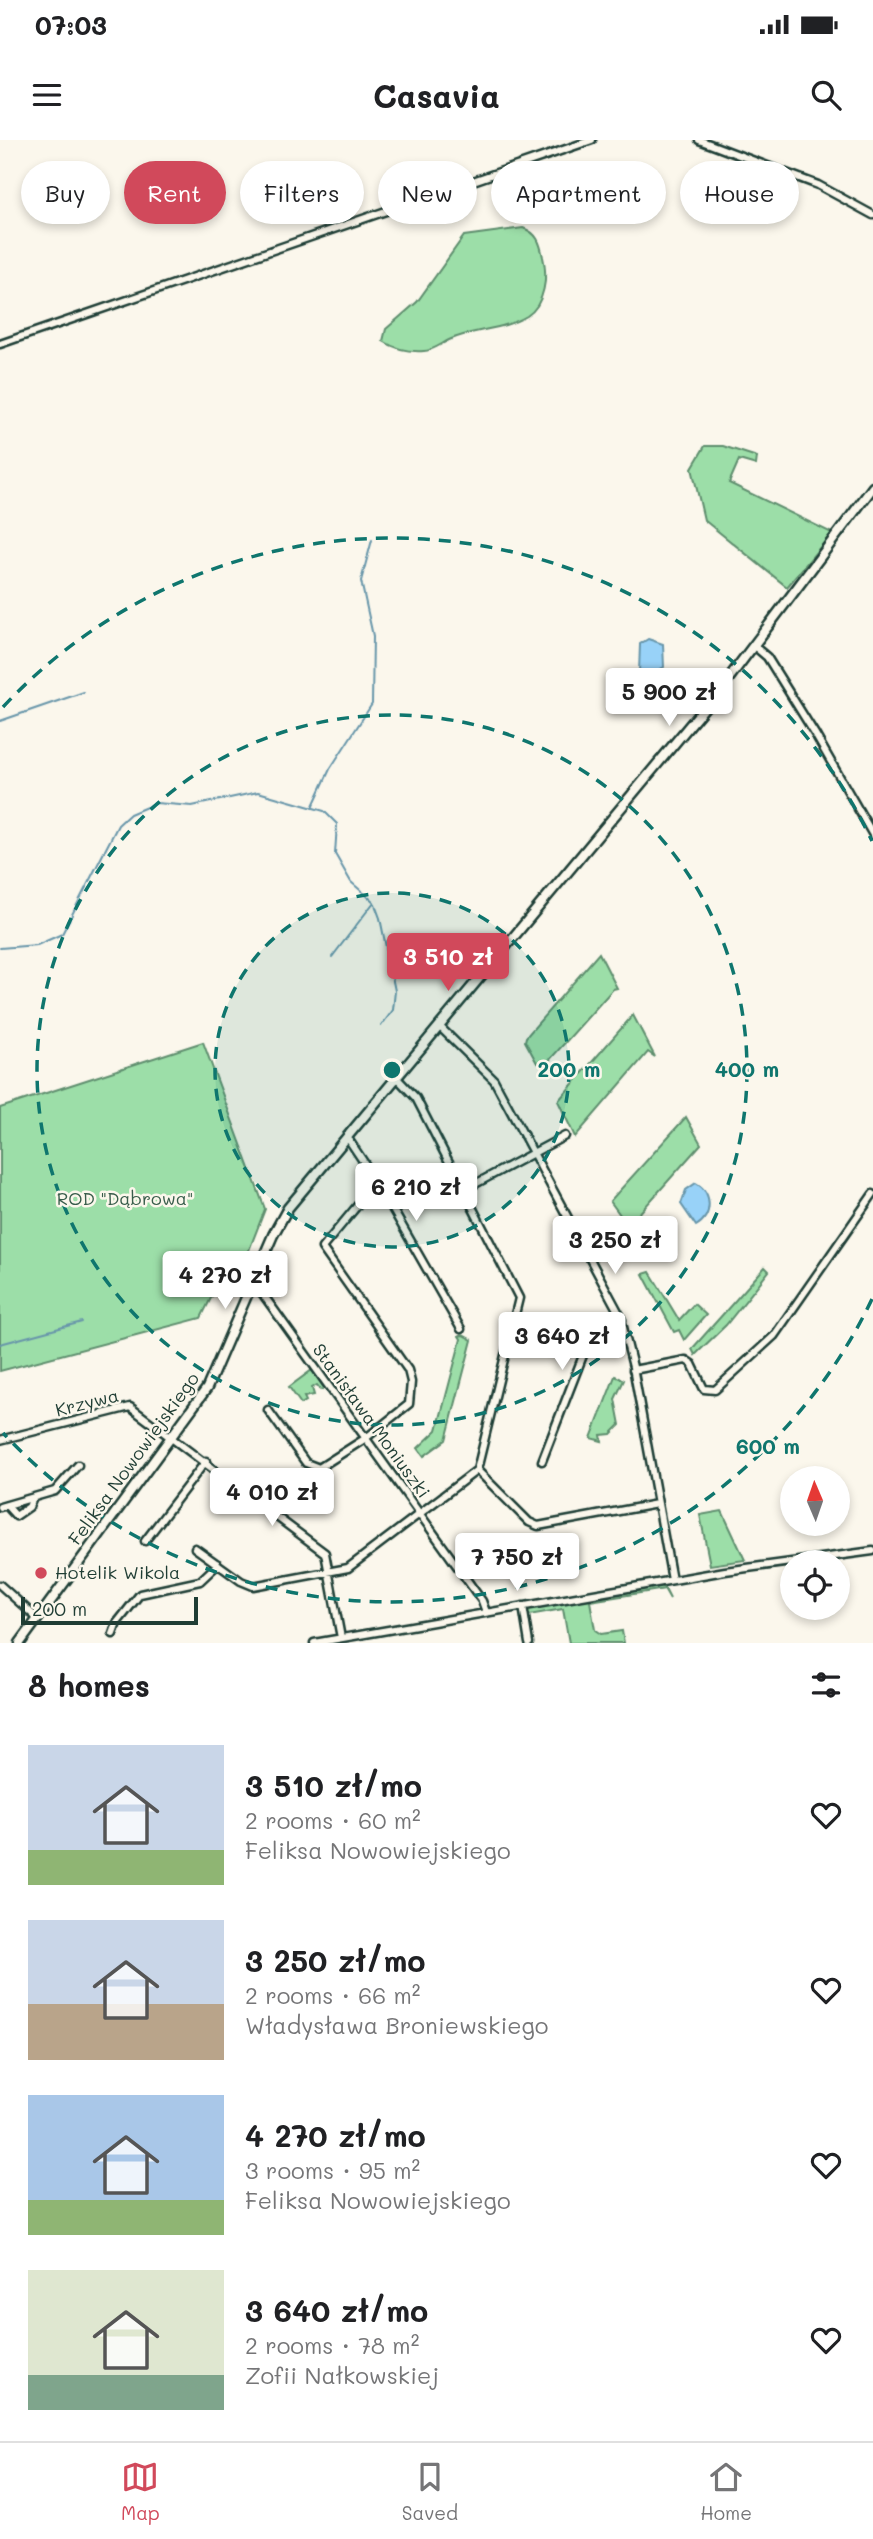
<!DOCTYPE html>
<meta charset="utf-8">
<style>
:root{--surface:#fff;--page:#f6f6f6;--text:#202124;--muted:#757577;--line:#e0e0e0;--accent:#d1495b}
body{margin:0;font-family:Mali,sans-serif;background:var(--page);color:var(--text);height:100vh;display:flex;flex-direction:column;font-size:26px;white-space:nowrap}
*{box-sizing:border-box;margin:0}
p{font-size:23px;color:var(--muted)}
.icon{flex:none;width:38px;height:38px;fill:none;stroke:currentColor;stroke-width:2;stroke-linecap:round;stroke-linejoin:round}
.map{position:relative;height:1503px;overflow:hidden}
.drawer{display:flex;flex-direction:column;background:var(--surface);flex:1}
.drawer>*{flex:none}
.banner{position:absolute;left:21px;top:21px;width:831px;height:63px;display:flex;gap:14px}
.needle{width:46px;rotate:358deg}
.tools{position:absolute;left:780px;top:1326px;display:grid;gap:14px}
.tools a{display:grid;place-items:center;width:70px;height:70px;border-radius:50%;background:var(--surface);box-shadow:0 4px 10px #0003;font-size:35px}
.scale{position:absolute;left:21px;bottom:18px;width:177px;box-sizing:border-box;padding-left:7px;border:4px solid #1f3d34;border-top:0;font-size:19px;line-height:24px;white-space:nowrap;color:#1f3d34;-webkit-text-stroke:5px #fbf7ec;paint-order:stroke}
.price{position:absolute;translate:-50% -60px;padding:0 16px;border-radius:7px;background:#fff;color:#222;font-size:23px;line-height:46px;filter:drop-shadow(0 2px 4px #0008)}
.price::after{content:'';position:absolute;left:50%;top:42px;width:21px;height:16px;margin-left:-10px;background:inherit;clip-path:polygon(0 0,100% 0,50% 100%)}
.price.active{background:var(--accent);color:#fff}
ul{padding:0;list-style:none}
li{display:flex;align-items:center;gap:21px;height:175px;padding:0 28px}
li span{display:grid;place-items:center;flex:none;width:196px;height:140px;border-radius:0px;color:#555}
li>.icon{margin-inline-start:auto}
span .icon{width:84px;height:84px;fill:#fffc;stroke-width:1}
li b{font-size:30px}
h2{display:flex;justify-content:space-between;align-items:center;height:84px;padding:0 28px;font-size:30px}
.chip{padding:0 24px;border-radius:32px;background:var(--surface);box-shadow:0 4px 10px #0003;font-size:24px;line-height:63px}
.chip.active{background:var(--accent);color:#fff}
.status{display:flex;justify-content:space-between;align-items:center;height:49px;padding:0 35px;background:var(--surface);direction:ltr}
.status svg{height:19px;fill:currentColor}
header{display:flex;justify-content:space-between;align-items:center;height:91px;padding:0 28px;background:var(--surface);font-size:32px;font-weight:700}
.tab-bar{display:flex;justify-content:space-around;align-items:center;height:98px;border-top:2px solid var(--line);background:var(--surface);font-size:19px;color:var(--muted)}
.tab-bar a{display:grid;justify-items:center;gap:4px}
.tab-bar .active{color:var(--accent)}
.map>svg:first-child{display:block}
.green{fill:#9cdea8;stroke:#5e8e6e;stroke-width:2}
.water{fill:#98d2f8;stroke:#6896aa;stroke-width:2}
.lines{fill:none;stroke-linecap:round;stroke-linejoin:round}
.stream{stroke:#6896aa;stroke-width:2}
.minor-casing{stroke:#1f3d34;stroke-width:11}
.tertiary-casing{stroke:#1f3d34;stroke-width:13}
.minor{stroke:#fbf7ec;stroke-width:6}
.tertiary{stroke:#fbf7ec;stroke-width:8}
.ring{fill:none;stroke:#0f766e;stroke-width:3.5;stroke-dasharray:12 9}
.poi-dot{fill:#d1495b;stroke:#fbf7ec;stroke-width:2.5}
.labels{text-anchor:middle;stroke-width:5;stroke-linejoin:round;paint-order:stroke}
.park-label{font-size:18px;fill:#385d4b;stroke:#fbf7ec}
.street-label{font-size:18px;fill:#1f3d34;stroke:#fbf7ec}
.poi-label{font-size:18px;fill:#1f3d34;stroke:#fbf7ec;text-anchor:start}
.centre{fill:#0f766e;stroke:#fbf7ec;stroke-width:3.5}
.ring-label{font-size:21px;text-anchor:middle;font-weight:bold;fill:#0f766e;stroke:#fbf7ec;stroke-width:5;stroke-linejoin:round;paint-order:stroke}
</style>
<div class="status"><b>07:03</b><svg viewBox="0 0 49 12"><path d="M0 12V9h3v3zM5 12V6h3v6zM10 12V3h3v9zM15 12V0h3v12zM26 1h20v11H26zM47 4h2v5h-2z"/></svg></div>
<header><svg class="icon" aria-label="menu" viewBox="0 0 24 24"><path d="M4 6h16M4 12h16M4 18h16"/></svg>Casavia<svg class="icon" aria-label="search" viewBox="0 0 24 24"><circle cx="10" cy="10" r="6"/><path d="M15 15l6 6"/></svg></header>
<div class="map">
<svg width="873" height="1503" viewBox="0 0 873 1503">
<rect width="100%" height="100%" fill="#fbf7ec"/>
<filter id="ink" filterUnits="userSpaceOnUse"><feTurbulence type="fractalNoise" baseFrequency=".0143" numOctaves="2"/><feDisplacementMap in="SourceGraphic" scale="14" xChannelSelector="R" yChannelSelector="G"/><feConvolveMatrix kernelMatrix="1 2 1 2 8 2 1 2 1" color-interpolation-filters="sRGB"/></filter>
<g filter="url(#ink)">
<path class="green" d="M 523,88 C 537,93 540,102 543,117 C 548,136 545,164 527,176 C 503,190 473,189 449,200 C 441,204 432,211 424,211 C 409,212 395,209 383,201 L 386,189 L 417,162 L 464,96 Z
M 705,306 L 723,306 L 757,317 L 756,325 L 739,320 L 729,343 L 832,393 L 787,447 L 704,380 L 692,328 Z
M 599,813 L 617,848 L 613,849 L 546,924 L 537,923 L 525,901 L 526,897 Z
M 633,875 L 655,917 L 648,912 L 575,997 L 558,961 Z
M 203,902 L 265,1069 L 248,1113 L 221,1138 L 201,1178 L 0,1231 L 0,968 Z
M 686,977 L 701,1004 L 629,1085 L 626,1083 L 610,1061 Z
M 765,1127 L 769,1131 L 726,1185 L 695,1215 L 692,1209 Z
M 650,1132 L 679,1180 L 694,1164 L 706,1175 L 684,1200 L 679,1190 L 674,1192 L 643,1134 Z
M 463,1195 L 472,1200 L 446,1300 L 424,1316 L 418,1308 L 437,1290 L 461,1199 L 459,1196 Z
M 312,1230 L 324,1248 L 321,1250 L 317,1245 L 312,1248 L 314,1255 L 304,1257 L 306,1261 L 301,1264 L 289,1247 Z
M 615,1236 L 624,1240 L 615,1259 L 620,1285 L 611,1294 L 601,1295 L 602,1301 L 591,1298 Z
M 722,1371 L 745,1420 L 710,1425 L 700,1375 Z
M 662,1445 L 670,1459 L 665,1449 L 590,1461 L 595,1490 L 601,1494 L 622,1491 L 624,1503 L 569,1503 L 563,1469 L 529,1475 L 530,1483 L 527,1475 L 529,1468 Z"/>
<path class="water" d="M 648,499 L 663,504 L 664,527 L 646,537 L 639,533 L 640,504 Z
M 696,1043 C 713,1053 713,1076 696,1086 L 681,1064 L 686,1050 Z"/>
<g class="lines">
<path class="stream" d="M 0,581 L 84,552
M 312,668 L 330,629 L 372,564 L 373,496 L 361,441 L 372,400
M 0,808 L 37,805 L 62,794 L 118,685 L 130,674 L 156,663 L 192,666 L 258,652 L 324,671 L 337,684 L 335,714 L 351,742 L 374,762 L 380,778 L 395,851 L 393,870 L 381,886
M 332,817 L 374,762
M 0,1204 L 82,1182"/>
<defs>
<path id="minor" d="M 699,0 L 818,45 L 873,75
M 0,204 L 592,0
M 754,506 L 767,517 L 815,594 L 873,695
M 439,886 L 494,940 L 620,1175 L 633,1227 L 672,1440
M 347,997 L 377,1042 L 461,1189
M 464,1050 L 565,996
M 251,1146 L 262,1153 L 482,1461 L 486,1472
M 633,1230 L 686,1220 L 692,1224 L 704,1249 L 715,1250 L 774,1196 L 873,1054
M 268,1270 L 306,1323 L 319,1328 L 366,1298 L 409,1264 L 411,1242 L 408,1230 L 322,1108 L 377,1042
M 0,1300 L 130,1267 L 325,1413 L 341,1498
M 542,1321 L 589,1200 L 597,1192 L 622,1180
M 477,1330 L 529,1382 L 538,1386 L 657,1364
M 7,1366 L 16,1376 L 29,1367 L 33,1358
M 0,1367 L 55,1351 L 78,1325
M 145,1401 L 206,1321
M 195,1408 L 241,1441 L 253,1446 L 348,1428 L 477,1330 L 519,1158 L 416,958 L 396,937
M 0,1445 L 38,1479
M 523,1466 L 529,1503
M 113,1494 L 117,1483 L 140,1454 L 200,1441 L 218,1424
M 314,1503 L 725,1431 L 873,1411"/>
<path id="tertiary" d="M 20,1503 L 207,1248 L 273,1095 L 288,1068 L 729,538 L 873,347"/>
</defs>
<use href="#minor" class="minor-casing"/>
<use href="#tertiary" class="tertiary-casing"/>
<use href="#minor" class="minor"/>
<use href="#tertiary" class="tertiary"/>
</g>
</g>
<circle cx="392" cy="930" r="177" fill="#0f766e" fill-opacity=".12"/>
<g class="ring">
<circle cx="392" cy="930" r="177"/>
<circle cx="392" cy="930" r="355"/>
<path d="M872 1159A532 532 0 0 1 3 1293M3 567A532 532 0 0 1 872 701"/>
</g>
<circle class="poi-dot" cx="41" cy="1433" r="7"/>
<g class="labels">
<g class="park-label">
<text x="125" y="1065">ROD "Dąbrowa"</text>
</g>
<g class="street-label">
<text transform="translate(87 1263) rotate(-14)" y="6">Krzywa</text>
<text transform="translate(371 1281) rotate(54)" y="6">Stanisława Moniuszki</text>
<text transform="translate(134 1319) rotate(-54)" y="6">Feliksa Nowowiejskiego</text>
</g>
<g class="poi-label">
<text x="55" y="1439">Hotelik Wikola</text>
</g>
</g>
<circle cx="392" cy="930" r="10" class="centre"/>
<g class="ring-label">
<text x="569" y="937">200 m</text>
<text x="747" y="937">400 m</text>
<text x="768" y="1314">600 m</text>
</g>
</svg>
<div class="tools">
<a><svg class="needle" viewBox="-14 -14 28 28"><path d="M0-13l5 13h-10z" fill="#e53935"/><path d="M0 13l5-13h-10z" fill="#757577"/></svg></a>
<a><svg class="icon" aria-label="locate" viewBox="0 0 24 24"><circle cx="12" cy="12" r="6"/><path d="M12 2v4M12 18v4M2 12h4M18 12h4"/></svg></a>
</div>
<div class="scale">200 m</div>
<b class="price" style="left:669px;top:588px">5 900 zł</b>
<b class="price active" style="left:448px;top:853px">3 510 zł</b>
<b class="price" style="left:416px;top:1083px">6 210 zł</b>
<b class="price" style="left:615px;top:1136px">3 250 zł</b>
<b class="price" style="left:225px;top:1171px">4 270 zł</b>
<b class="price" style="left:562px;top:1232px">3 640 zł</b>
<b class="price" style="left:272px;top:1388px">4 010 zł</b>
<b class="price" style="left:517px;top:1453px">7 750 zł</b>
<div class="banner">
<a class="chip">Buy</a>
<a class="chip active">Rent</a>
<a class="chip">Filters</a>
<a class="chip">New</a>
<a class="chip">Apartment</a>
<a class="chip">House</a>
</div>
</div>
<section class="drawer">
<h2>8 homes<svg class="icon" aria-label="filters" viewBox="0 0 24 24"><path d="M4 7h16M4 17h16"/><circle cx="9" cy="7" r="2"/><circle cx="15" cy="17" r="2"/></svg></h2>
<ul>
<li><span style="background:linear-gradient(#c9d6e8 75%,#8fb573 0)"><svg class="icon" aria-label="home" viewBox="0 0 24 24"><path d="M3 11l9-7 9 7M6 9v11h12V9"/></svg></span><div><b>3 510 zł/mo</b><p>2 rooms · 60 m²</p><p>Feliksa Nowowiejskiego</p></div><svg class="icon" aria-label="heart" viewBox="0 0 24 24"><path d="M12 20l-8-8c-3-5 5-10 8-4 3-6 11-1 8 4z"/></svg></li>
<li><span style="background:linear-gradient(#c9d6e8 60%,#b9a48a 0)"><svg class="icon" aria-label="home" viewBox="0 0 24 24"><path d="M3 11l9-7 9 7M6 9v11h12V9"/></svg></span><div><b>3 250 zł/mo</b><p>2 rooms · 66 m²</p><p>Władysława Broniewskiego</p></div><svg class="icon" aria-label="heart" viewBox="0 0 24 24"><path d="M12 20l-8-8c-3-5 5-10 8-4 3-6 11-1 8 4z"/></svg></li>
<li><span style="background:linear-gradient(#a9c7e8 75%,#8fb573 0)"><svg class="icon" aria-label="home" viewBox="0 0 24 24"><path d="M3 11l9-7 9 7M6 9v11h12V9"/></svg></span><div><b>4 270 zł/mo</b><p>3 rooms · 95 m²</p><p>Feliksa Nowowiejskiego</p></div><svg class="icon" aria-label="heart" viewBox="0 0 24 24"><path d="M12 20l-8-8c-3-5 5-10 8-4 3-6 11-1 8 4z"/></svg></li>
<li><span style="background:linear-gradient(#dfe7d0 75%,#7fa58c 0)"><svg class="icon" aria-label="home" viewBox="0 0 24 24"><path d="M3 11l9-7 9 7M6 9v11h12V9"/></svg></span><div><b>3 640 zł/mo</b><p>2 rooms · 78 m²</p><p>Zofii Nałkowskiej</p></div><svg class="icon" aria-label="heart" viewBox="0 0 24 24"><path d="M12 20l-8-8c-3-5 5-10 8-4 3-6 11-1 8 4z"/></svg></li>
</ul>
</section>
<nav class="tab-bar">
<a class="active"><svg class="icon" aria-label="map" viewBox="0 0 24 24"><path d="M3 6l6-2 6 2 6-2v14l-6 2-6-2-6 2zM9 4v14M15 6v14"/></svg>Map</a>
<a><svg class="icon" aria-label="saved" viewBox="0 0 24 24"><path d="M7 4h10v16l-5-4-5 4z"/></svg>Saved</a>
<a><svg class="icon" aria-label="home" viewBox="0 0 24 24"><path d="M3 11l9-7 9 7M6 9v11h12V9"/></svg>Home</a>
</nav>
